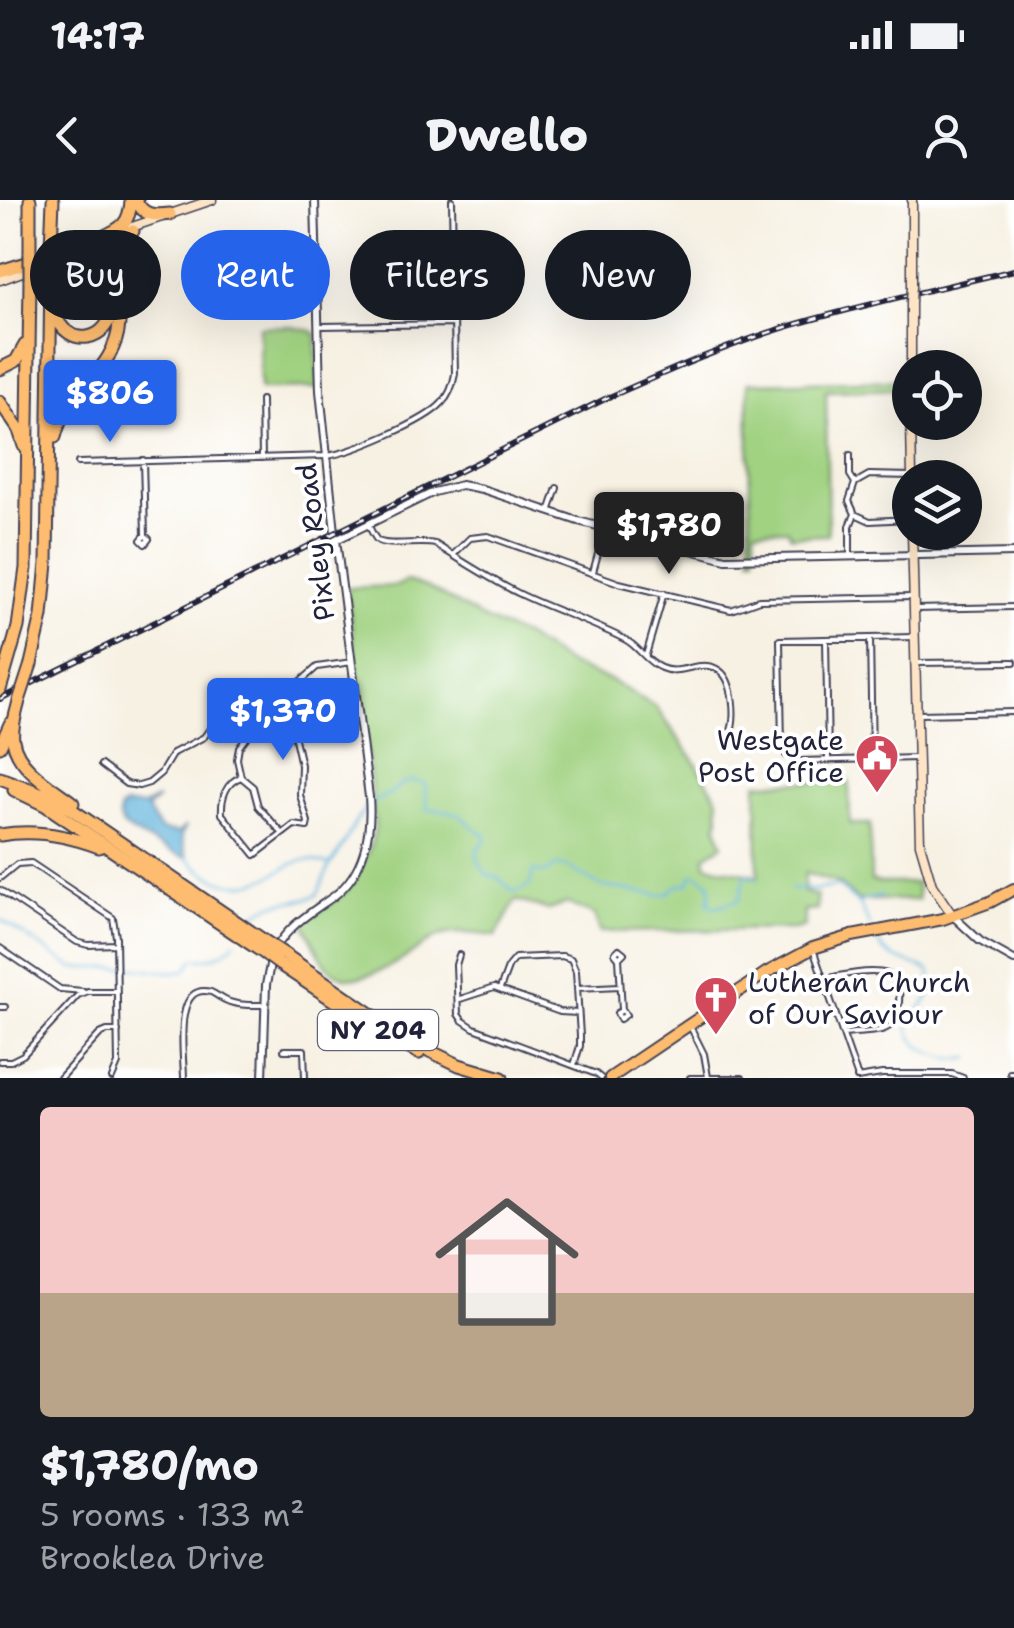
<!DOCTYPE html>
<meta charset="utf-8">
<style>
:root{--surface:#171b24;--page:#20242c;--text:#f1f3f6;--muted:#9ea1a6;--line:#363941;--accent:#2563eb}
body{margin:0;font-family:"Shantell Sans",sans-serif;background:var(--page);color:var(--text);height:100vh;display:flex;flex-direction:column;font-size:38px;white-space:nowrap}
*{box-sizing:border-box;margin:0}
p{font-size:32px;color:var(--muted)}
.icon{flex:none;width:55px;height:55px;fill:none;stroke:currentColor;stroke-width:2;stroke-linecap:round;stroke-linejoin:round}
.map{position:relative;height:878px;overflow:hidden}
.drawer{display:flex;flex-direction:column;background:var(--surface);flex:1}
.drawer>*{flex:none}
.guide{position:absolute;left:30px;top:30px;width:955px;height:90px;display:flex;gap:20px}
.fabs{position:absolute;left:892px;top:150px;display:grid;gap:20px}
.fabs a{display:grid;place-items:center;width:90px;height:90px;border-radius:50%;background:var(--surface);box-shadow:0 10px 40px #0002;font-size:50px}
.price{position:absolute;translate:-50% -85px;padding:0 22px;border-radius:10px;background:var(--accent);color:#fff;font-size:32px;line-height:65px;filter:drop-shadow(0 2px 5px #0008)}
.price::after{content:'';position:absolute;left:50%;top:60px;width:30px;height:22px;margin-left:-15px;background:inherit;clip-path:polygon(0 0,100% 0,50% 100%)}
.price.on{background:#222;color:#fff}
ul{padding:0;list-style:none}
li{display:grid;align-content:center;gap:20px;height:530px;padding:0 40px}
li+li{border-top:2px solid var(--line)}
li span{display:grid;place-items:center;height:310px;border-radius:10px;color:#555}
li>.icon{margin-inline-start:auto}
span .icon{width:180px;height:180px;fill:#fffc;stroke-width:1}
li b{font-size:42px}
.tag{padding:0 35px;border-radius:45px;background:var(--surface);box-shadow:0 10px 40px #0002;font-size:35px;line-height:90px}
.tag.on{background:var(--accent);color:#fff}
.status{display:flex;justify-content:space-between;align-items:center;height:70px;padding:0 50px;background:var(--surface);direction:ltr}
.status svg{height:28px;fill:currentColor}
header{display:flex;justify-content:space-between;align-items:center;height:130px;padding:0 40px;background:var(--surface);font-size:45px;font-weight:800}
.map>svg:first-child{display:block}
.green{fill:#a0d281;stroke:#617a5e;stroke-width:2.5}
.water{fill:#5fb2db;stroke:#406a8b;stroke-width:2.5}
.lines{fill:none;stroke-linecap:round;stroke-linejoin:round}
.stream{stroke:#5fb2db;stroke-width:2.5}
.minor-casing{stroke:#424154;stroke-width:8}
.tertiary-casing{stroke:#424154;stroke-width:10}
.secondary-casing{stroke:#424154;stroke-width:11}
.primary-casing{stroke:#424154;stroke-width:14}
.motorway-casing{stroke:#424154;stroke-width:15}
.minor{stroke:#fff;stroke-width:4}
.tertiary{stroke:#fff;stroke-width:6}
.secondary{stroke:#fee4c6;stroke-width:8}
.primary{stroke:#fdbc70;stroke-width:10}
.motorway{stroke:#fdbc70;stroke-width:11}
.rail-casing{stroke:#22223b;stroke-width:6}
.rail{stroke:#fff;stroke-width:2.5;stroke-dasharray:8;stroke-linecap:butt}
.secondary-bridge-casing{stroke:#424154;stroke-width:11;stroke-linecap:butt}
.motorway-bridge-casing{stroke:#424154;stroke-width:15;stroke-linecap:butt}
.secondary-bridge{stroke:#fee4c6;stroke-width:8}
.motorway-bridge{stroke:#fdbc70;stroke-width:11}
.labels{text-anchor:middle;stroke-width:8;stroke-linejoin:round;paint-order:stroke}
.shield{fill:#fff;stroke:#646476;stroke-width:2.5}
.shield-label{font-size:25px;font-weight:bold;fill:#22223b}
.street-label{font-size:28px;fill:#22223b;stroke:#fff}
.poi-label{font-size:28px;fill:#22223b;stroke:#fff;text-anchor:end}
</style>
<div class="status"><b>14:17</b><svg viewBox="0 0 49 12"><path d="M0 12V9h3v3zM5 12V6h3v6zM10 12V3h3v9zM15 12V0h3v12zM26 1h20v11H26zM47 4h2v5h-2z"/></svg></div>
<header><svg class="icon" aria-label="back" viewBox="0 0 24 24"><path d="M15 5l-7 7 7 7"/></svg>Dwello<svg class="icon" aria-label="person" viewBox="0 0 24 24"><circle cx="12" cy="8" r="4"/><path d="M4 21q1-7 8-7t8 7"/></svg></header>
<div class="map">
<svg width="1014" height="878" viewBox="0 0 1014 878">
<rect width="100%" height="100%" fill="#fff"/>
<filter id="ink" filterUnits="userSpaceOnUse"><feTurbulence type="fractalNoise" baseFrequency=".01" numOctaves="2"/><feDisplacementMap in="SourceGraphic" scale="20" xChannelSelector="R" yChannelSelector="G"/><feConvolveMatrix kernelMatrix="1 2 1 2 8 2 1 2 1" color-interpolation-filters="sRGB"/></filter>
<filter id="wash" filterUnits="userSpaceOnUse"><feTurbulence type="fractalNoise" baseFrequency=".0048" numOctaves="4" result="noise"/><feDisplacementMap in="SourceGraphic" scale="40" xChannelSelector="R" yChannelSelector="G"/><feGaussianBlur stdDeviation="2.25" result="paint"/><feColorMatrix in="noise" values="0 0 0 0 0 0 0 0 0 0 0 0 0 0 0 0 0 1.4 0 .05"/><feComposite in="paint" operator="in"/></filter>
<g filter="url(#wash)">
<rect width="100%" height="100%" fill="#f7f1e3"/>
<path class="green" d="M 288,126 L 312,131 L 316,134 L 318,188 L 260,189 L 259,127 Z
M 910,180 L 910,189 L 826,191 L 828,335 L 791,336 L 788,329 L 755,329 L 755,356 L 751,357 L 748,183 Z
M 407,381 L 429,388 L 486,420 L 524,436 L 570,465 L 611,481 L 656,507 L 694,560 L 718,599 L 719,617 L 717,626 L 723,645 L 705,656 L 706,664 C 722,671 741,670 758,676 L 757,583 L 849,581 L 850,624 L 870,624 L 871,681 L 879,683 L 917,683 L 918,700 L 857,700 L 840,684 L 805,673 L 804,692 L 817,696 L 817,710 L 804,711 L 804,726 L 795,729 L 600,732 L 595,715 L 567,703 L 549,710 L 516,700 L 496,736 C 478,734 459,731 442,735 C 429,739 419,749 408,756 C 384,770 346,793 325,763 C 316,750 310,735 303,721 L 327,707 L 344,693 L 356,679 L 371,645 L 375,627 L 366,539 L 347,388 L 396,386 Z"/>
<path class="water" d="M 158,599 L 147,608 L 160,630 L 178,633 L 186,626 L 181,635 L 187,658 C 178,656 127,631 122,624 C 118,617 119,615 120,608 L 124,608 L 124,605 L 143,606 Z"/>
<g class="lines">
<path class="stream" d="M 187,658 C 215,685 242,693 276,673 C 286,668 294,661 306,660 C 314,660 322,663 330,665 C 344,649 350,627 364,610 C 372,600 387,597 397,588 C 409,579 411,579 425,584 L 427,609 C 440,610 453,610 463,618 C 472,625 475,630 485,634 L 485,641 L 477,649 L 478,660 L 486,674 L 499,678 L 512,691 L 517,692 L 530,685 L 533,671 L 546,673 L 557,665 L 568,667 L 600,686 L 659,695 L 667,694 L 676,686 L 689,683 L 691,676 L 695,674 L 709,682 L 711,692 L 708,703 L 715,707 L 739,700 L 746,674 L 758,678
M 791,689 L 813,690 L 839,686 L 860,705 L 870,726
M 858,704 L 864,700 L 879,697 L 882,694
M 0,719 L 73,768 L 136,768 L 172,772 L 186,770 L 194,759 C 211,759 223,756 235,742
M 250,720 C 269,696 293,706 317,695 L 330,665
M 876,738 C 885,762 910,760 929,771 C 940,807 907,810 909,829 C 912,851 951,863 970,858"/>
</g>
</g>
<g filter="url(#ink)">
<g class="lines">
<defs>
<path id="minor" d="M 320,126 L 454,124
M 261,200 L 262,258
M 850,255 L 850,275 L 855,283 L 849,301 L 855,314 L 850,326 L 850,355
M 143,260 L 145,335
M 78,263 L 327,256 C 353,252 425,222 442,203 C 450,195 453,185 455,174 L 452,0
M 855,283 L 869,275 L 911,276
M 549,312 L 557,288
M 855,314 L 870,321 L 910,319
M 369,326 C 370,329 375,338 377,340 C 387,348 420,340 435,344 C 462,361 491,380 520,394 C 555,411 592,422 626,440 C 639,447 646,462 661,468 C 681,477 701,457 720,471 C 734,481 737,521 729,535
M 145,335 L 149,339 L 145,344 L 141,340 Z
M 453,355 L 470,338 L 488,336 L 619,383 L 731,410 L 759,400 L 914,397
M 593,372 L 605,328
M 914,409 L 1014,407
M 914,437 L 780,440 L 782,545 L 786,555 L 800,561 L 917,558
M 870,438 L 872,558
M 826,439 L 828,559
M 646,455 L 664,393
M 915,463 L 1014,462
M 919,514 L 1014,512
M 101,565 L 126,584 L 139,586 L 149,583 L 161,573 L 173,553 L 204,537 L 224,509 L 253,527
M 241,577 C 226,582 221,598 222,614 L 255,655 L 294,625 L 307,627 L 308,622 L 300,595 L 301,565 L 293,530 L 291,503 L 286,494
M 282,633 L 258,606 L 253,587 L 241,577 L 237,559 L 239,547 L 263,515 L 317,467 L 352,462
M 0,678 L 17,664 L 31,663 L 113,718 L 116,737 L 118,864 L 112,878
M 0,690 L 77,742 L 88,745 L 116,744
M 0,748 L 60,789 L 83,791
M 814,752 L 858,878
M 459,755 L 456,765 L 458,814 L 462,820 L 474,828 L 596,874 L 601,878
M 619,758 L 615,753 L 619,749 L 624,753 L 619,758 L 622,810
M 825,779 C 840,775 872,769 887,774 C 895,777 895,780 899,787 C 902,837 883,830 843,834
M 577,788 L 620,786
M 500,789 L 509,765 L 515,758 L 562,756 L 571,759 L 576,771 L 580,836 L 580,846 L 574,865
M 460,799 L 494,788 L 560,812 L 578,813
M 0,807 L 5,807
M 623,810 L 626,815 L 620,819 L 617,813 Z
M 690,826 L 704,854 L 708,877
M 284,850 L 304,850 L 305,878
M 0,861 L 11,861 L 23,855 L 78,795 L 88,791 L 116,791
M 1010,873 L 1014,873
M 60,878 L 100,834 L 107,831 L 118,831
M 184,878 C 184,857 172,781 211,792 C 215,794 221,798 225,800 C 237,806 252,805 265,805
M 690,878 L 742,878
M 857,878 L 882,874 L 952,874 L 963,878"/>
<path id="tertiary" d="M 336,340 L 434,292 L 461,285 L 482,289 L 578,321 L 726,359 L 1014,353
M 953,716 L 980,741 L 1014,760
M 276,748 C 290,724 312,712 334,696 C 364,673 372,633 369,597 L 335,332 L 320,191 L 315,0
M 263,878 L 266,785 L 271,760"/>
<path id="secondary" d="M 126,29 L 212,0
M 56,54 L 94,40
M 0,80 L 52,61
M 912,86 L 912,0
M 911,168 L 911,102
M 911,222 L 912,278
M 912,332 L 920,644 L 932,685 L 953,716"/>
<path id="primary" d="M 610,878 L 766,773 L 813,748 L 852,736 L 943,719 L 990,702 L 1014,689"/>
<path id="motorway" d="M 136,0 C 143,16 154,16 170,14
M 98,39 C 119,29 130,26 131,0
M 93,46 L 100,67
M 51,47 L 53,0
M 30,54 L 30,0
M 59,59 C 73,55 85,50 97,60
M 0,71 L 60,53
M 55,113 C 66,150 112,143 112,104
M 0,169 L 16,161 L 25,145
M 0,202 L 19,230 L 24,246
M 55,237 C 65,193 117,170 119,123 C 121,99 105,78 102,55 L 110,43 L 133,31
M 31,464 L 42,416 L 47,363 L 51,73
M 0,490 L 18,427 L 26,368 L 30,80
M 19,501 C 16,514 11,527 13,540 C 17,568 52,587 73,603
M 0,546 L 10,524
M 0,578 L 48,596 L 71,609 L 269,744
M 14,590 L 45,605 L 264,753
M 0,635 C 34,629 67,635 99,647
M 284,754 L 415,844 L 459,865 L 502,878
M 279,764 L 390,838 L 419,853"/>
</defs>
<use href="#minor" class="minor-casing"/>
<use href="#tertiary" class="tertiary-casing"/>
<use href="#secondary" class="secondary-casing"/>
<use href="#primary" class="primary-casing"/>
<use href="#motorway" class="motorway-casing"/>
<use href="#minor" class="minor"/>
<use href="#tertiary" class="tertiary"/>
<use href="#secondary" class="secondary"/>
<use href="#primary" class="primary"/>
<use href="#motorway" class="motorway"/>
<defs>
<path id="rail" d="M 0,499 L 605,199 C 664,173 722,147 783,128 C 859,105 937,89 1014,70"/>
</defs>
<use href="#rail" class="rail-casing"/>
<use href="#rail" class="rail"/>
<defs>
<path id="secondary-bridge" d="M 911,102 L 912,86"/>
<path id="motorway-bridge" d="M 51,47 L 51,73
M 30,80 L 30,54
M 19,501 L 31,464
M 269,744 L 284,754
M 264,753 L 279,764"/>
</defs>
<use href="#secondary-bridge" class="secondary-bridge-casing"/>
<use href="#motorway-bridge" class="motorway-bridge-casing"/>
<use href="#secondary-bridge" class="secondary-bridge"/>
<use href="#motorway-bridge" class="motorway-bridge"/>
</g>
</g>
<defs>
<symbol id="civic-pin" viewBox="-11 -11 22 30"><path d="M0 17L-7.5 6A9.5 9.5 0 1 1 7.5 6Z" fill="#d1495b" stroke="#fff"/><path d="M-.6-6.5H3V-4.5H.6V-3L4-1V1h2V6H-6V1h2V-1L-.6-3ZM-1.2 2.5V6h2.4V2.5Z" fill="#fff"/></symbol>
<symbol id="church-pin" viewBox="-11 -11 22 30"><path d="M0 17L-7.5 6A9.5 9.5 0 1 1 7.5 6Z" fill="#d1495b" stroke="#fff"/><path d="M-1.2-6h2.4v3.5h3.3v2.4h-3.3V6h-2.4V-.1h-3.3v-2.4h3.3Z" fill="#fff"/></symbol>
</defs>
<g fill-rule="evenodd">
<use href="#civic-pin" x="852" y="531" width="50" height="68"/>
<use href="#church-pin" x="691" y="773" width="50" height="68"/>
</g>
<g class="labels">
<rect class="shield" x="318" y="810" width="120" height="40" rx="8"/>
<g class="shield-label">
<text x="378" y="839">NY 204</text>
</g>
<g class="street-label">
<text transform="translate(315 342) rotate(-97)" y="10">Pixley Road</text>
</g>
<g class="poi-label">
<text x="844" y="550">Westgate<tspan x="844" dy="32">Post Office</tspan></text>
<text x="748" y="792" text-anchor="start">Lutheran Church<tspan x="748" dy="32">of Our Saviour</tspan></text>
</g>
</g>
</svg>
<div class="fabs">
<a><svg class="icon" aria-label="locate" viewBox="0 0 24 24"><circle cx="12" cy="12" r="6"/><path d="M12 2v4M12 18v4M2 12h4M18 12h4"/></svg></a>
<a><svg class="icon" aria-label="layers" viewBox="0 0 24 24"><path d="M12 4l9 5-9 5-9-5zM3 14l9 5 9-5"/></svg></a>
</div>
<b class="price" style="left:110px;top:245px">$806</b>
<b class="price on" style="left:669px;top:377px">$1,780</b>
<b class="price" style="left:283px;top:563px">$1,370</b>
<div class="guide">
<a class="tag">Buy</a>
<a class="tag on">Rent</a>
<a class="tag">Filters</a>
<a class="tag">New</a>
</div>
</div>
<section class="drawer">
<ul>
<li><span style="background:linear-gradient(#f6c9c9 60%,#b9a48a 0)"><svg class="icon" aria-label="home" viewBox="0 0 24 24"><path d="M3 11l9-7 9 7M6 9v11h12V9"/></svg></span><div><b>$1,780/mo</b><p>5 rooms · 133 m²</p><p>Brooklea Drive</p></div></li>
</ul>
</section>
